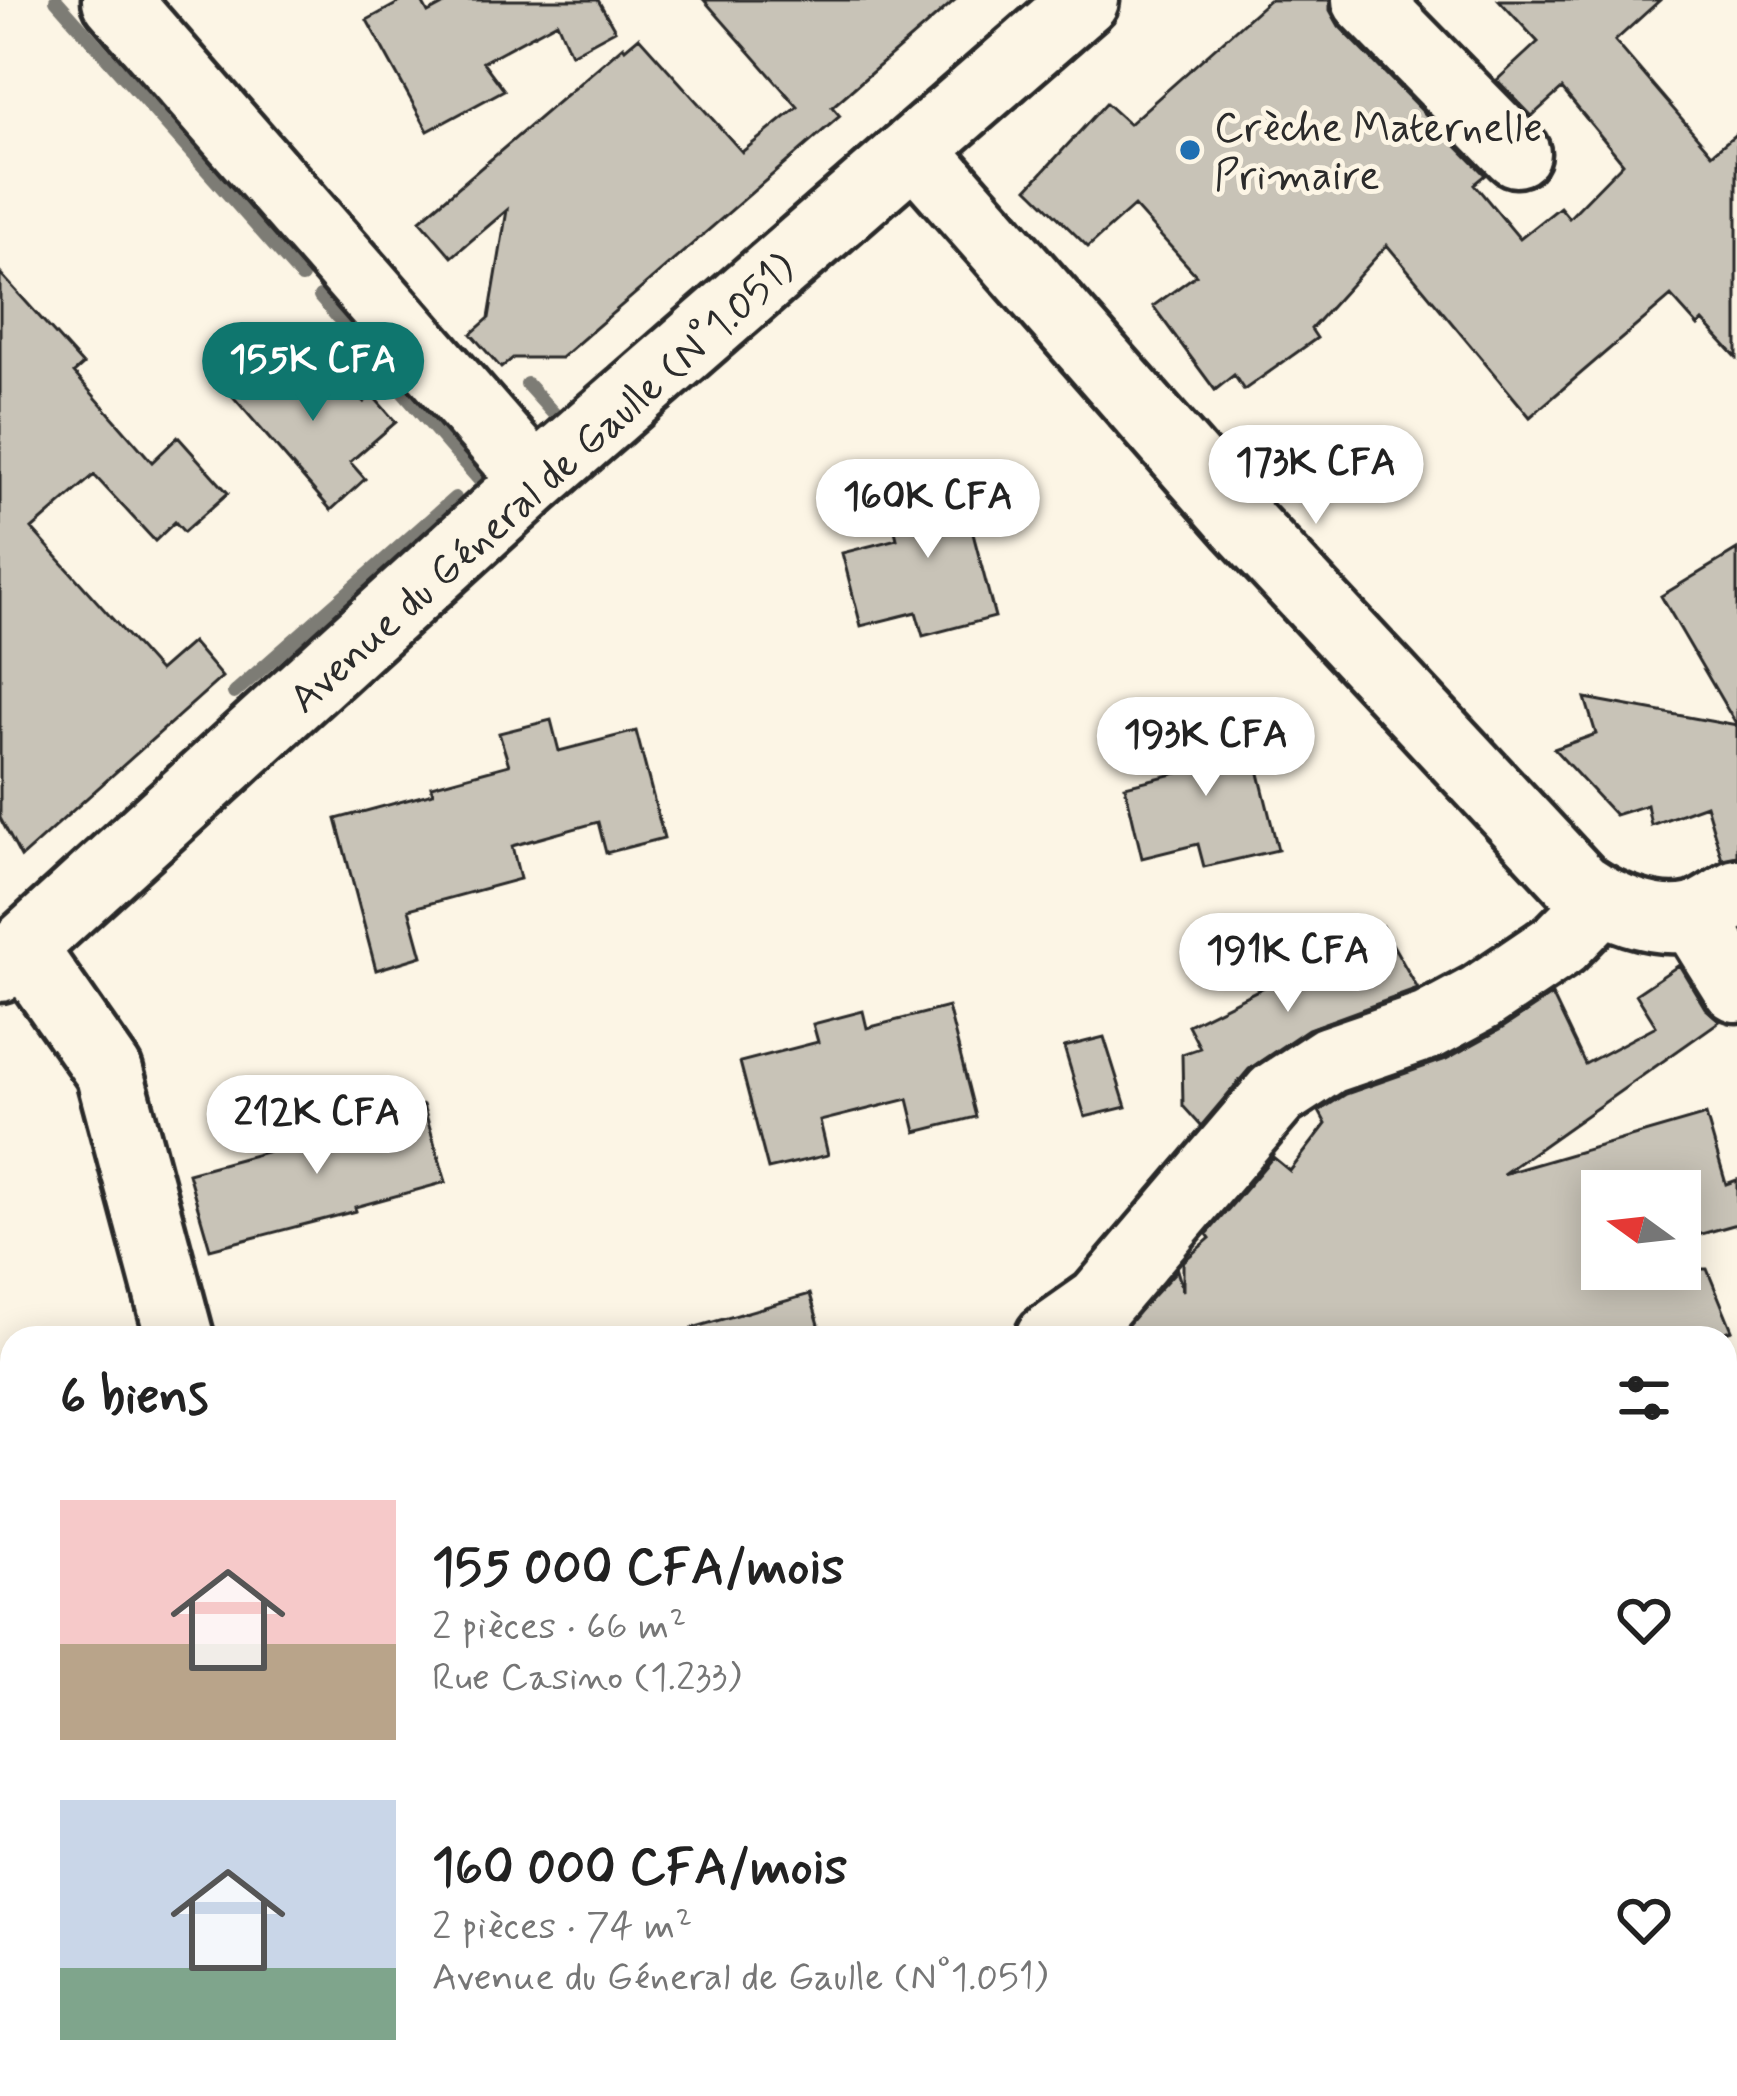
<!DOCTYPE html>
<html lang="fr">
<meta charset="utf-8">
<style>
:root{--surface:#fff;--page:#f2f2f2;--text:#222;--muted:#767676;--accent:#0f766e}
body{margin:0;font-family:Mynerve,sans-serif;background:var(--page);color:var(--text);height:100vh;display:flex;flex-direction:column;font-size:45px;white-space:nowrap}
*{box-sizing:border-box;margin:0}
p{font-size:39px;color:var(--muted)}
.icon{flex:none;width:66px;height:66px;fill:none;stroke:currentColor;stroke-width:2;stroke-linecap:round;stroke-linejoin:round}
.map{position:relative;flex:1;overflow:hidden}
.panel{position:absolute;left:0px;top:1326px;width:1737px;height:771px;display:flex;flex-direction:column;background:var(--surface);border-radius:36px 36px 0 0;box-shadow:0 6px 30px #0003}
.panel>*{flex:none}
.needle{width:78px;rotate:285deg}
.buttons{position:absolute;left:1581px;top:1170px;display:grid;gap:24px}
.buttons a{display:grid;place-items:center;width:120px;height:120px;border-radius:0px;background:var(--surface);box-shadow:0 6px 30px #0003;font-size:60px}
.price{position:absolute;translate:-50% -102px;padding:0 27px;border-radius:42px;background:#fff;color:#222;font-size:39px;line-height:78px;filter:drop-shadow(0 3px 6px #0008)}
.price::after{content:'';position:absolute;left:50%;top:72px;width:36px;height:27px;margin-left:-18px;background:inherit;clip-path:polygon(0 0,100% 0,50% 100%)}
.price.selected{background:var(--accent);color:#fff}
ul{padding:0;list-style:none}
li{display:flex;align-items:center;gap:36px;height:300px;padding:0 60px}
li span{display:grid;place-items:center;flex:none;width:336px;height:240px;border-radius:0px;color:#555}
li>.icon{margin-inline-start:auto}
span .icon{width:144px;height:144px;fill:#fffc;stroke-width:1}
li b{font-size:51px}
h2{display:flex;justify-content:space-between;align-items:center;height:144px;padding:0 60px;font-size:51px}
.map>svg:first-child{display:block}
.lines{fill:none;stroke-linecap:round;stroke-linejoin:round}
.stream{stroke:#7d7b74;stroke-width:14}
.building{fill:#c8c3b7;stroke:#2b2b2b;stroke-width:3}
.minor-casing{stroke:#2b2b2b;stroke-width:75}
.major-casing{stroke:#2b2b2b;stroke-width:75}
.minor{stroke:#fcf5e5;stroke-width:66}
.major{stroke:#fcf5e5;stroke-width:66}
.poi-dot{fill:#1f6fb2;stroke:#fcf5e5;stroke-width:4.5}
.labels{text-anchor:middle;stroke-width:10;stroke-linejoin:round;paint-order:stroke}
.poi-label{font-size:42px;fill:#2b2b2b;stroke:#fcf5e5;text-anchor:start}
.street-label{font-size:42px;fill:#2b2b2b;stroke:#fcf5e5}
</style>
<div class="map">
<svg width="1737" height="2096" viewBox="0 0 1737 2096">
<rect width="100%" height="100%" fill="#fcf5e5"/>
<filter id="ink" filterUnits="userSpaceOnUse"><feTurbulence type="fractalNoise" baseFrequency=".00833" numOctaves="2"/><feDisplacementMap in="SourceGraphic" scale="24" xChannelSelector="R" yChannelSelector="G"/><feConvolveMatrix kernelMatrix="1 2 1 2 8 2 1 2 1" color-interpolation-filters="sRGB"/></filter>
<g filter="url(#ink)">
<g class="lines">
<path class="stream" d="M 56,0 L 302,277
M 320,297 L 481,482
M 527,384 L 554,414
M 234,693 L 455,498
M 1725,1605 L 1737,1605
M 1736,2096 L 1737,2095"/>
</g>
<path class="building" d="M 404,0 L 421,0 L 428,13 L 452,0 L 598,0 L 615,30 L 571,54 L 557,22 L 483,62 L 504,90 L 428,131 L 367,20 Z
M 704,0 L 955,0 L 832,107 L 840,116 L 561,358 L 513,358 L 501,368 L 471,334 L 489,318 L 507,210 L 452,257 L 420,220 L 623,46 L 625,49 L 639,37 L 742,152 L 798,107 Z
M 1269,0 L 1330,0 L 1330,10 L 1339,26 L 1485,175 L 1474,184 L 1520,239 L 1560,207 L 1569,218 L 1623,163 L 1562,89 L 1532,116 L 1497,80 L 1538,42 L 1499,0 L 1660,0 L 1615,41 L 1712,154 L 1737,133 L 1737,358 L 1703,321 L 1698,326 L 1671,296 L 1530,417 L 1387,245 L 1311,329 L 1317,338 L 1244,390 L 1234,375 L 1215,390 L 1153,306 L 1196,275 L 1134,206 L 1088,247 L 1028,188 L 1106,103 L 1129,124 Z
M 0,273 L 83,365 L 74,373 L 152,462 L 178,437 L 228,493 L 184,532 L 175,522 L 155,541 L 94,475 L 32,529 L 159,671 L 192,642 L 222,677 L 21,857 L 0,818 Z
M 278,348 L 321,397 L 343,377 L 364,402 L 372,395 L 396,422 L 350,462 L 365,479 L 331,510 L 229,392 Z
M 990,476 L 1000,524 L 972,530 L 995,617 L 923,636 L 916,612 L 861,626 L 842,553 L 897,539 L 888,502 Z
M 1737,550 L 1737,726 L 1661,596 Z
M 1585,698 L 1737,726 L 1737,856 L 1722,859 L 1706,805 L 1651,825 L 1647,805 L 1615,815 L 1554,749 L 1596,734 Z
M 1245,717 L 1278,850 L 1204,867 L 1198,844 L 1142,858 L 1125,786 L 1178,773 L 1169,735 Z
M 551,720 L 559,751 L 636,731 L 664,838 L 606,853 L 598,822 L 512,846 L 520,879 L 409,909 L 422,956 L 376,970 L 336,819 L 433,793 L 431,786 L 509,765 L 499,733 Z
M 1382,926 L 1418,989 L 1308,1029 L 1249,1069 L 1201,1126 L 1183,1106 L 1182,1054 L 1200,1048 L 1188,1025 L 1288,975 L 1286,971 Z
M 1679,965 L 1705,1008 L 1720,1021 L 1503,1174 L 1706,1115 L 1726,1184 L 1737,1180 L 1737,1224 L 1680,1240 L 1680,1191 L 1602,1191 L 1602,1287 L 1644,1269 L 1707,1269 L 1732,1330 L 1705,1338 L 1114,1338 L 1177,1270 L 1183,1291 L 1183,1262 L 1210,1238 L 1207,1234 L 1273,1157 L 1290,1171 L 1326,1124 L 1319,1111 L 1346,1094 L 1446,1059 L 1501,1029 L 1552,995 L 1585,1064 L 1656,1026 L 1636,994 Z
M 948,1007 L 976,1117 L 916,1132 L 908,1099 L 820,1121 L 828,1155 L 768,1169 L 740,1062 L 818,1042 L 813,1024 L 863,1011 L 867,1028 Z
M 1104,1037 L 1126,1107 L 1085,1117 L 1064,1047 Z
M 423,1105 L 446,1182 L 355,1207 L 356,1211 L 210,1249 L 188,1173 L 288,1146 L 285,1137 L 322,1125 L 325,1134 Z
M 810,1294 L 823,1338 L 693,1338 L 692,1328 Z"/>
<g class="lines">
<defs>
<path id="minor" d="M 116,0 L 535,480
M 1366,0 L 1516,153
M 916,151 L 1242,523 L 1580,886 C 1609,906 1655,926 1693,917 C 1707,914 1724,900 1737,893
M 1693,917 L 1737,988
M 20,952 L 37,969 L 109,1072 L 180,1338
M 1049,1338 L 1100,1302 L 1277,1094 L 1329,1060 L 1428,1026 L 1480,998 L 1560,944 L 1602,901"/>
<path id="major" d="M 0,968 L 535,480 L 1085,0"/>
</defs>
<use href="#minor" class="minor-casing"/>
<use href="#major" class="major-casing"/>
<use href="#minor" class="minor"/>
<use href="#major" class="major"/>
</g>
</g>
<circle class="poi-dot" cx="1190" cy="150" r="12"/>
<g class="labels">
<g class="poi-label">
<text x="1214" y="141">Crèche Maternelle<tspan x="1214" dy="48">Primaire</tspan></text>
</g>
<g class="street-label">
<text transform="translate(541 482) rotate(-42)" y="15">Avenue du Géneral de Gaulle (N°1.051)</text>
</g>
</g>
</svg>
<div class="buttons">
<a><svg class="needle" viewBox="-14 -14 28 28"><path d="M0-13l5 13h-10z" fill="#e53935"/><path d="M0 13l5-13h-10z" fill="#767676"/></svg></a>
</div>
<b class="price selected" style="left:313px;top:424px">155K CFA</b>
<b class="price" style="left:1316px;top:527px">173K CFA</b>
<b class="price" style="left:928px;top:561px">160K CFA</b>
<b class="price" style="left:1206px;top:799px">193K CFA</b>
<b class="price" style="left:1288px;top:1015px">191K CFA</b>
<b class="price" style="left:317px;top:1177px">212K CFA</b>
<section class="panel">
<h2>6 biens<svg class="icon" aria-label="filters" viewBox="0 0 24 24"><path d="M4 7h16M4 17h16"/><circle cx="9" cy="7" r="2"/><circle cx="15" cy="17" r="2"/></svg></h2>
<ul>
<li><span style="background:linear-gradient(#f6c9c9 60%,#b9a48a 0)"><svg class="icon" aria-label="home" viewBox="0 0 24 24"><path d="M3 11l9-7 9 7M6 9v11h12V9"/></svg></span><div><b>155 000 CFA/mois</b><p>2 pièces · 66 m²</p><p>Rue Casino (1.233)</p></div><svg class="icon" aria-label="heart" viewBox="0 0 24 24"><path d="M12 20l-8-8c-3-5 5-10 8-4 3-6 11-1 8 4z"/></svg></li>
<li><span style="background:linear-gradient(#c9d6e8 70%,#7fa58c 0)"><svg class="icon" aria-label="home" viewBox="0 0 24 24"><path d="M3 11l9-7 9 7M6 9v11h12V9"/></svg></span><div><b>160 000 CFA/mois</b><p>2 pièces · 74 m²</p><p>Avenue du Géneral de Gaulle (N°1.051)</p></div><svg class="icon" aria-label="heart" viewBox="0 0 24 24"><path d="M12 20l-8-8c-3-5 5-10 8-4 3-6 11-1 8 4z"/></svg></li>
</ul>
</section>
</div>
